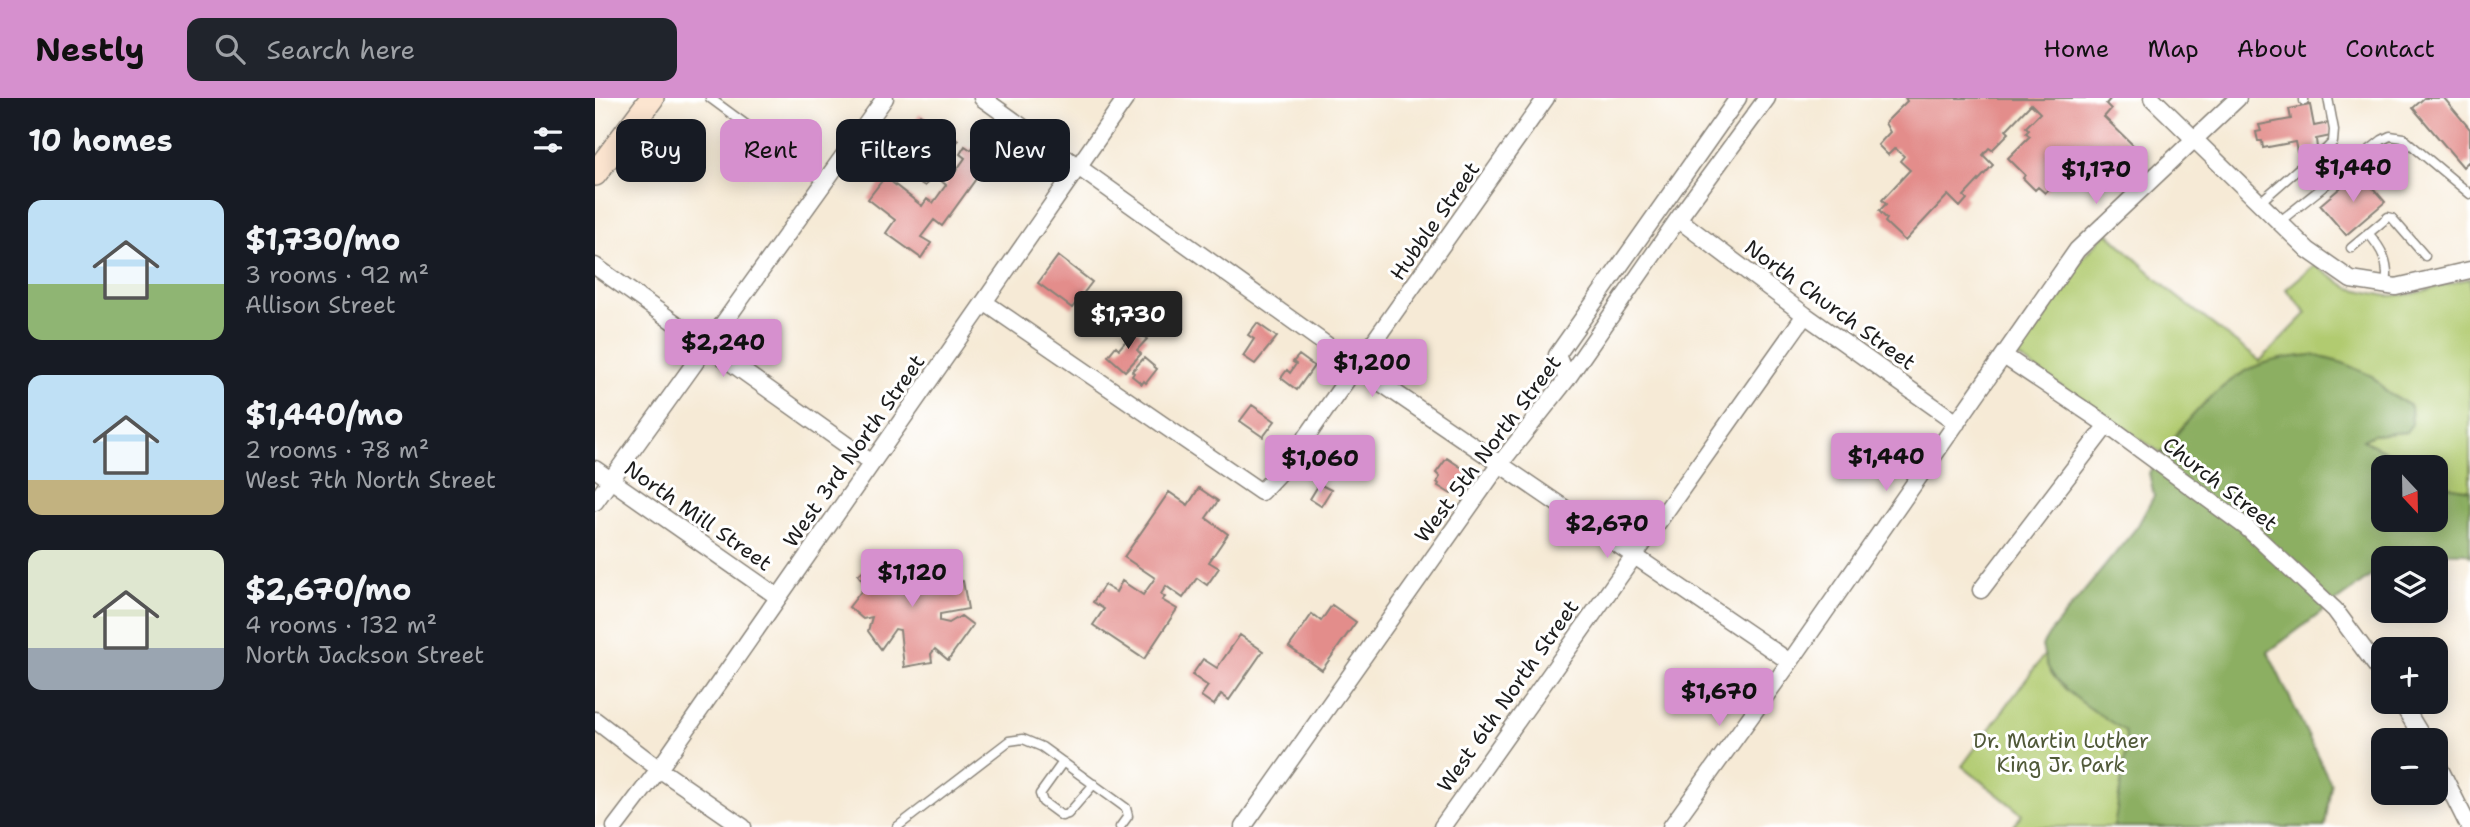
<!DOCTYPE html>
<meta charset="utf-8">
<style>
:root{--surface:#171b24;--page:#20242c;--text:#f1f3f6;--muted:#9ea1a6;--accent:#d690ce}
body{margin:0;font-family:"Shantell Sans",sans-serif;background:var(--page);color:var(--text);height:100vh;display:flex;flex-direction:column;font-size:26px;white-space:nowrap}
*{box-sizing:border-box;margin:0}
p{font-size:23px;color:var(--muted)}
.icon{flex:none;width:38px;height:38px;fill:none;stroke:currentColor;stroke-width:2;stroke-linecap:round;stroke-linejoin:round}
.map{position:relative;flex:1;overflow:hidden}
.drawer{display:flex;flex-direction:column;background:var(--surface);width:595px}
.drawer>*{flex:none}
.banner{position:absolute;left:21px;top:21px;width:665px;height:63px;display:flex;gap:14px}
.needle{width:46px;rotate:158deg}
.tools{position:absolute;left:1776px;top:357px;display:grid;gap:14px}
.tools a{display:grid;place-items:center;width:77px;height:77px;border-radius:14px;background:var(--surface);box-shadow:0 4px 18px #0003;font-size:35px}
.price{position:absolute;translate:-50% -60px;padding:0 16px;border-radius:7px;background:var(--accent);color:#111;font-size:23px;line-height:46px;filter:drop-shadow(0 2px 4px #0008)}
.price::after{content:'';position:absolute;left:50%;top:42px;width:21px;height:16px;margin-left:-10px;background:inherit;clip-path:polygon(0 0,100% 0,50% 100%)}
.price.on{background:#222;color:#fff}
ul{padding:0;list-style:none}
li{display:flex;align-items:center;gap:21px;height:175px;padding:0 28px}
li span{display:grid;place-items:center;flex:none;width:196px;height:140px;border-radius:14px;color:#555}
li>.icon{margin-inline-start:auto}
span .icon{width:84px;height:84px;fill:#fffc;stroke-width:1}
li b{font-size:30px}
h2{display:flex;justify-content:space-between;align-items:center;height:84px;padding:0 28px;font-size:30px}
.tag{padding:0 24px;border-radius:14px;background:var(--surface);box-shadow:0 4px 18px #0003;font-size:24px;line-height:63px}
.tag.on{background:var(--accent);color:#111}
header{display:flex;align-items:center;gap:42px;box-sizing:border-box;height:98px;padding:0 35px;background:var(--accent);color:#111}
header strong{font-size:33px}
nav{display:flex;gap:38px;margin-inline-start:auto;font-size:24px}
.search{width:490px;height:63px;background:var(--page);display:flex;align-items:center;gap:18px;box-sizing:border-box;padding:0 24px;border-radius:14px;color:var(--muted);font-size:26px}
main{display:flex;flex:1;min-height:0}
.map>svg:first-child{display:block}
.green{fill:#b1cb70;stroke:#667446;stroke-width:2}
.forest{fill:#8caf62;stroke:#54663f;stroke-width:2}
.building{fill:#e38d8b}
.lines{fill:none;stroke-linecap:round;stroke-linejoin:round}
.lane-casing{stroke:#898379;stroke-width:11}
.street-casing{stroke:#898379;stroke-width:19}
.secondary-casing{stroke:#898379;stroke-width:26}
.lane{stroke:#fff;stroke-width:8}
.street{stroke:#fff;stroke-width:16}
.secondary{stroke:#fce5d0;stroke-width:23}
.labels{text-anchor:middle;stroke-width:6;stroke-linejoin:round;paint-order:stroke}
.street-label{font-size:21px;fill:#1c1c1c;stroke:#fff}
.park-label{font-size:21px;fill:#505939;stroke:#fff}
</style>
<header>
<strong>Nestly</strong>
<div class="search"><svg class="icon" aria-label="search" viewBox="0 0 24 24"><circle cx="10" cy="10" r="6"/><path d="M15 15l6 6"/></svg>Search here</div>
<nav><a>Home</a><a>Map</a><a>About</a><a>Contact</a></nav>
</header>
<main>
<section class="drawer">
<h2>10 homes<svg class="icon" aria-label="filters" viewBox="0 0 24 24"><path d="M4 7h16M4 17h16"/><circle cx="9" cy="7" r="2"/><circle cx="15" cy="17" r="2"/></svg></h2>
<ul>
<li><span style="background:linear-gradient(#bfe0f5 60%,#8fb573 0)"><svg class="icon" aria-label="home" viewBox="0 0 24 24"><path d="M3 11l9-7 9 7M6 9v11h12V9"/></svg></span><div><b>$1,730/mo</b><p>3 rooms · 92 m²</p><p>Allison Street</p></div></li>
<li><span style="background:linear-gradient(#bfe0f5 75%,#c2b280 0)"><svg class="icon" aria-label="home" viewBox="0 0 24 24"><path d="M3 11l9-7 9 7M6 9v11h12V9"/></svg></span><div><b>$1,440/mo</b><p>2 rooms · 78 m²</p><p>West 7th North Street</p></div></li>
<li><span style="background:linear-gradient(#dfe7d0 70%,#9aa5b1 0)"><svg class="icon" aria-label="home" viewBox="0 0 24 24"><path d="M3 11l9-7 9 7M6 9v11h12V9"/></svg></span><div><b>$2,670/mo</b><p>4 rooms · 132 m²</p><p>North Jackson Street</p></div></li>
</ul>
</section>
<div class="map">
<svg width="1875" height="729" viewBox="0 0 1875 729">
<rect width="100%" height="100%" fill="#fff"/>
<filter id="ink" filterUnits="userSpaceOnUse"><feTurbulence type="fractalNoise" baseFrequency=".0143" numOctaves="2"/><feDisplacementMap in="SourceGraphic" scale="14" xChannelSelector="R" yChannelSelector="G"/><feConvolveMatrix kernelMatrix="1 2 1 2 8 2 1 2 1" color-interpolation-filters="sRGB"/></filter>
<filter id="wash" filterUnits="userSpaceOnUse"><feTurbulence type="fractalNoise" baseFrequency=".00686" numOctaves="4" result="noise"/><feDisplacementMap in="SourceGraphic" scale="28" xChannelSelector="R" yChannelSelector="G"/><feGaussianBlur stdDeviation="1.57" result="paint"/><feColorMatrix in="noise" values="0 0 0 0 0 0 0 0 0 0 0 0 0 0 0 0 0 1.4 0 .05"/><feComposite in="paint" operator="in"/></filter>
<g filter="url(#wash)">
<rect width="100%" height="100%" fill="#f6ead6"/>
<path class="green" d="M 1512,134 L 1576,194 L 1665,263 L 1712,215 L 1691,191 L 1719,167 L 1754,190 L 1792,198 L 1818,196 L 1875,180 L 1875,392 L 1841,386 L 1841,369 L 1813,369 L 1799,357 L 1767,342 L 1777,337 L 1811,334 L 1816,308 L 1794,296 L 1777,278 L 1611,303 L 1566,355 L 1421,258 L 1488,160 Z
M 1450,556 L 1557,632 L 1538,729 L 1418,729 L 1427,716 L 1367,668 Z"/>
<path class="forest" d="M 1718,257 L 1748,265 L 1777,278 L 1794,296 L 1816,308 L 1817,326 L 1811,334 L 1778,337 L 1768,342 L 1799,357 L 1813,369 L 1788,369 L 1788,422 L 1841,422 L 1841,386 L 1875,392 L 1875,458 L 1870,455 L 1809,454 L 1800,460 L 1788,460 L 1788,469 L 1673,554 L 1736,686 L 1730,729 L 1519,729 L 1532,648 L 1530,633 C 1508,619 1464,593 1453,569 C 1450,563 1449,555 1447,548 L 1454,536 L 1542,429 L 1559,398 L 1554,375 C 1574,341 1618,289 1655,271 C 1675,261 1697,259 1718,257 Z"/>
<g id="blocks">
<path class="building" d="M 1310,0 L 1516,0 L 1511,6 L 1516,11 L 1509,19 L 1539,48 L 1514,74 L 1490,51 L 1477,64 L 1480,67 L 1470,78 L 1468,76 L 1450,95 L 1443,89 L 1440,92 L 1428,80 L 1430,77 L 1413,60 L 1435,38 L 1431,35 L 1434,32 L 1431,29 L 1445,15 L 1436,6 L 1411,32 L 1414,35 L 1397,52 L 1394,50 L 1388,57 L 1398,67 L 1369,98 L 1372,101 L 1365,109 L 1353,97 L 1310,143 L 1290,124 L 1292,121 L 1284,113 L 1291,106 L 1287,102 L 1315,72 L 1305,63 L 1309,58 L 1300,50 L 1293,57 L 1283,47 L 1295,34 L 1290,25 L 1312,3 Z
M 1829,0 L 1849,0 L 1875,31 L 1875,67 L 1873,64 L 1868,69 L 1818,10 Z
M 1715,7 L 1719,28 L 1734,25 L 1736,38 L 1721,41 L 1722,50 L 1702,54 L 1700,44 L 1668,50 L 1667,43 L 1663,43 L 1661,34 L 1666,33 L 1664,27 L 1696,21 L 1694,11 Z
M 325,16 L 348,30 L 363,43 L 330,88 L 304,72 L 292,61 L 301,49 L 298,47 L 313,26 L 316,28 Z
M 370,48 L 376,52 L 379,48 L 396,60 L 347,128 L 339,122 L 326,139 L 336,145 L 326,160 L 291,135 L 300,122 L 273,101 L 290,79 L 327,108 L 332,101 L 338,105 L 351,87 L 344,81 L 351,72 L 358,77 L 370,60 L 365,56 Z
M 1764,74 L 1790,104 L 1751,137 L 1725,107 Z
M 463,158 L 497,184 L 477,210 L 443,185 Z
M 662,225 L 682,239 L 660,266 L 648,258 L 659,241 L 653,237 Z
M 541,231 L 552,241 L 542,252 L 546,256 L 530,273 L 513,258 L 521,248 L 524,251 Z
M 704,257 L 719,268 L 702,292 L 686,280 L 692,272 L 695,275 L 701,266 L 698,264 Z
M 549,260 L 562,271 L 551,285 L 549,283 L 547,286 L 537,278 L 539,275 L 537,273 Z
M 657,307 L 680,323 L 668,339 L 645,323 Z
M 852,360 L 873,374 L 856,396 L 843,388 L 844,386 L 842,384 L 845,379 L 841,375 Z
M 724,386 L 736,392 L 726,408 L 715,401 Z
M 604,390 L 623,403 L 611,420 L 633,436 L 614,464 L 624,470 L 612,487 L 602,480 L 588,500 L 571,488 L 566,496 L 570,499 L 567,502 L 582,511 L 549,561 L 498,527 L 509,511 L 498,504 L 509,487 L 521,494 L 527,483 L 548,497 L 560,480 L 529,459 L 574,394 L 593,407 Z
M 294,452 L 315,467 L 322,461 L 342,469 L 328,487 L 333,490 L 337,487 L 368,483 L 373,511 L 345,516 L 345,523 L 354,525 L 366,518 L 378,527 L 353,562 L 340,551 L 336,556 L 337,564 L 309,569 L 305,532 L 300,531 L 286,551 L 273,533 L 277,519 L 268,521 L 254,509 L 271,487 L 263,477 L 268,473 L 275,478 Z
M 737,507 L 761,524 L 727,572 L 694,549 L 717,516 L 726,523 Z
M 645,537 L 668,553 L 634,602 L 626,596 L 619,607 L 606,598 L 613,588 L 597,577 L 608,561 L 622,570 Z"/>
</g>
</g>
<g filter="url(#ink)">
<use href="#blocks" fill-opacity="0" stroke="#898379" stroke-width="2"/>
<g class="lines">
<defs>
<path id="lane" d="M 115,0 L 229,84
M 1709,0 L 1709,3
M 1664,105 L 1703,71 L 1718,64 L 1738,44 L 1739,32 L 1733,0
M 1684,124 L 1787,42 L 1795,38 L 1808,40 L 1875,96
M 1773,135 C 1787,151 1795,165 1791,187
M 1756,150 L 1793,119 L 1797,120 L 1830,158
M 468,664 L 445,696 L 448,704 L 467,718 L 473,716 L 499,686
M 302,729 L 414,643 L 428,641 L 447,649 L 531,710 L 533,718 L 525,729"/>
<path id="street" d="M 387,0 L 761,268 L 1195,564
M 1557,0 L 1713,152 L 1756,182 L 1801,189 L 1875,172
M 1083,121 L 1210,217 L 1362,325
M 0,168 L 277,365
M 389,204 L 666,394 L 693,365 L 951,0
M 1409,258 L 1512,327 L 1651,429 L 1740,512 L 1788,577
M 972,281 L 962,257 L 1143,0
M 0,371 L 183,499
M 0,404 L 290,0
M 1386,492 L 1512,327
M 1806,604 L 1829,642
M 0,622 L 64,671 L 148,729
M 1841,663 L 1874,729
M 20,729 L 64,671 L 531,0
M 648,729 L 904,367 L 972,281 L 1083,121 L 1172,0
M 847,729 L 1210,217
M 1076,729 L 1195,564 L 1482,152 L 1643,0"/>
<path id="secondary" d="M 0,76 L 57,0"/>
</defs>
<use href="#lane" class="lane-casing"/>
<use href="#street" class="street-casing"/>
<use href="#secondary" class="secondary-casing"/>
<use href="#lane" class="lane"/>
<use href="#street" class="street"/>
<use href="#secondary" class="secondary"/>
</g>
</g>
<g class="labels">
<g class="street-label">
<text transform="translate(840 123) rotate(-55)" y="7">Hubble Street</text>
<text transform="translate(1235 207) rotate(36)" y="7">North Church Street</text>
<text transform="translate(893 351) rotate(-53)" y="7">West 5th North Street</text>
<text transform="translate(259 353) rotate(-55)" y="7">West 3rd North Street</text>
<text transform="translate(1625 386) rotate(38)" y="7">Church Street</text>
<text transform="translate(103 418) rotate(35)" y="7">North Mill Street</text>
<text transform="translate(913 598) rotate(-55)" y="7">West 6th North Street</text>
</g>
<g class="park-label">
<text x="1466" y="650">Dr. Martin Luther<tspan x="1466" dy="24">King Jr. Park</tspan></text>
</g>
</g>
</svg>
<div class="tools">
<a><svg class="needle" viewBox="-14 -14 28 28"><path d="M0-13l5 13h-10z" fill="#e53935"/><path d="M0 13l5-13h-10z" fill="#9ea1a6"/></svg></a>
<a><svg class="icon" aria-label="layers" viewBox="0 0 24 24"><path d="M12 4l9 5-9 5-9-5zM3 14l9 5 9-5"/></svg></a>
<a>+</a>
<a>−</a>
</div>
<b class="price" style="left:1758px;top:106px">$1,440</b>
<b class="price" style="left:1501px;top:108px">$1,170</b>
<b class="price on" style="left:533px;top:253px">$1,730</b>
<b class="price" style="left:128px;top:281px">$2,240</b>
<b class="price" style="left:777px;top:301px">$1,200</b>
<b class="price" style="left:1291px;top:395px">$1,440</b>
<b class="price" style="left:725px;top:397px">$1,060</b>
<b class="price" style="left:1012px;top:462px">$2,670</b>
<b class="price" style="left:317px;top:511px">$1,120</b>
<b class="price" style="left:1124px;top:630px">$1,670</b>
<div class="banner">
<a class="tag">Buy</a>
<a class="tag on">Rent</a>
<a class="tag">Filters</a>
<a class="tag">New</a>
</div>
</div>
</main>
